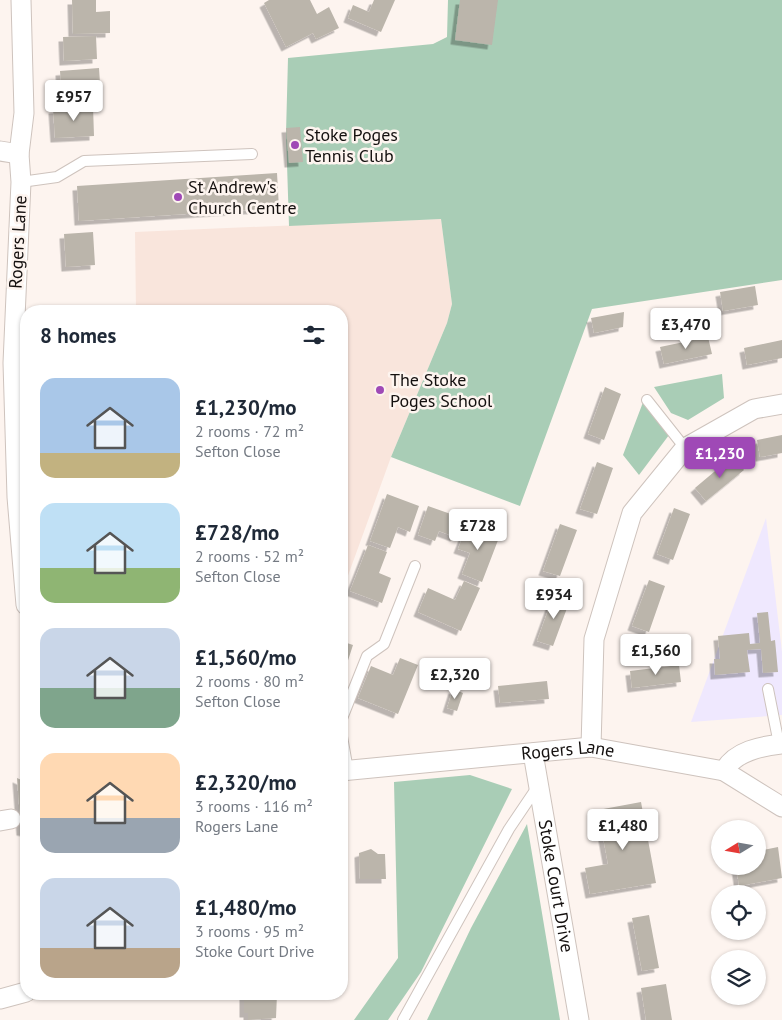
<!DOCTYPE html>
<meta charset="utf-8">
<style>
:root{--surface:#fff;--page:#f6f6f7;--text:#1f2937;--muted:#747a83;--accent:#9f49b6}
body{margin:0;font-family:"PT Sans",sans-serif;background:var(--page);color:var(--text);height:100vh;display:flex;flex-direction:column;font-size:19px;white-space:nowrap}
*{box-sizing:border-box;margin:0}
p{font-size:16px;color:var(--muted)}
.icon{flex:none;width:28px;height:28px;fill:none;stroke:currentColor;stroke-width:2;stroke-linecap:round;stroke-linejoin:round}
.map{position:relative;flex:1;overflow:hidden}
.drawer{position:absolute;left:20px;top:305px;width:328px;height:695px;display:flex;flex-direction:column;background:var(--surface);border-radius:20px;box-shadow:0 1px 4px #0004}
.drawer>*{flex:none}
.needle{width:32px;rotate:259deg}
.controls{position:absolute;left:711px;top:820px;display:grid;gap:10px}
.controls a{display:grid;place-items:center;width:55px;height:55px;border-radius:50%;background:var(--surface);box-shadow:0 1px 4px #0004;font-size:25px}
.price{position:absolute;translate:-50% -42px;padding:0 11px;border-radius:5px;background:#fff;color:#222;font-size:16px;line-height:32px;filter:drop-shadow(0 1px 2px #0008)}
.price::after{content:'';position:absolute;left:50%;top:30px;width:15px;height:11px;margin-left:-8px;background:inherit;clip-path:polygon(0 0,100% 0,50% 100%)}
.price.selected{background:var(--accent);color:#fff}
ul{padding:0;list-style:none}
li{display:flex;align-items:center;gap:15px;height:125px;padding:0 20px}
li span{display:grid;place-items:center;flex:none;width:140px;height:100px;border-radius:15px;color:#555}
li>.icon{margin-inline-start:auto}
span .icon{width:60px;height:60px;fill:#fffc;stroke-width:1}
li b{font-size:21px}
h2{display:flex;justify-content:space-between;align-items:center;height:60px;padding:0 20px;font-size:21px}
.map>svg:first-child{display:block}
.commercial{fill:#efe8fe}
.built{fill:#f9e5dc}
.green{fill:#a9cdb6}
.building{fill:#bbb5ab;filter:url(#shadow)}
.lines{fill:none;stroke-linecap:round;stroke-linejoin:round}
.lane-casing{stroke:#cec3bd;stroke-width:12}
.street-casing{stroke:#cec3bd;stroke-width:21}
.lane{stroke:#fff;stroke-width:10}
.street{stroke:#fff;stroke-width:19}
.poi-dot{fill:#9f49b6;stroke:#fdf4ef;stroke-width:2}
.labels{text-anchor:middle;stroke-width:5;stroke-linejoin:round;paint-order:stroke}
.poi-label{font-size:18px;fill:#14100f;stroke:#fdf4ef;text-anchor:start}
.street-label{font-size:18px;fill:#14100f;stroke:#fdf4ef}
</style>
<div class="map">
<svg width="782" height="1020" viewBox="0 0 782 1020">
<defs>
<filter id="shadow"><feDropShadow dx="-4.5" dy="4.5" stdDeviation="0" flood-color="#0004"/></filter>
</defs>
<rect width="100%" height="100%" fill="#fdf4ef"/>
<path class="commercial" d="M 766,518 L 782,652 L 782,715 L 691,722 Z"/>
<path class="built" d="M 441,219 L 452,304 L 447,323 L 391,457 L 341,595 L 341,311 L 136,311 L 135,232 Z"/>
<path class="green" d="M 448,0 L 782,0 L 782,280 L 592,309 L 520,506 L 391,457 L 447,323 L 452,304 L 441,219 L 289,226 L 286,133 L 288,58 L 433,44 L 447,37 Z
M 722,374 L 724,398 L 688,420 L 671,413 L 654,387 Z
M 645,397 L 669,435 L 639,475 L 623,455 Z
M 470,775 L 512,789 L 421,972 L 388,1020 L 354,1020 L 398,958 L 394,782 Z
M 527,824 L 560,1020 L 427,1020 L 471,928 Z"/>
<path class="building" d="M 72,0 L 96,0 L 96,12 L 110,11 L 110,33 L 73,34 Z
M 269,0 L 310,0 L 317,14 L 329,7 L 339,28 L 316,39 L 313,33 L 286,47 L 264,3 Z
M 374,0 L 395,0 L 381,32 L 348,18 L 353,5 L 369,12 Z
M 460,0 L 498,0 L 492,45 L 455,40 Z
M 96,36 L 97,59 L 64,61 L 63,37 Z
M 99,68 L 101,98 L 62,100 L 60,71 Z
M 93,106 L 94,136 L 55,138 L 53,109 Z
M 300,127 L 303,162 L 289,163 L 286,128 Z
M 277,173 L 279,208 L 79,221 L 77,186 Z
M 93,232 L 95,265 L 66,267 L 64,234 Z
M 755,286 L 758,305 L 723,311 L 720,292 Z
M 624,312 L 623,327 L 594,333 L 591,318 Z
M 708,337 L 712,354 L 664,364 L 660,347 Z
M 782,340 L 782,358 L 747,365 L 744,348 Z
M 605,387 L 621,394 L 604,440 L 588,434 Z
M 782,435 L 782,453 L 760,457 L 757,440 Z
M 733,456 L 744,470 L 706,501 L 695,488 Z
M 597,462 L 613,468 L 597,514 L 580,509 Z
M 387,494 L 419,506 L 410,532 L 398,527 L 390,548 L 370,541 Z
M 428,506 L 462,518 L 455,537 L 439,531 L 435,541 L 418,535 Z
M 674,508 L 690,514 L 673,560 L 657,554 Z
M 468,523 L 500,535 L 482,582 L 462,574 L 470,553 L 458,549 Z
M 560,524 L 577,530 L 560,576 L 543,571 Z
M 368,545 L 387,552 L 379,573 L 391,578 L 382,603 L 350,591 Z
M 649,580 L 665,586 L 649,632 L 632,626 Z
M 464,581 L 480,588 L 461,631 L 418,612 L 428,588 L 455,600 Z
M 554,594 L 570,600 L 553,646 L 537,641 Z
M 768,612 L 771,641 L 775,640 L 778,672 L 763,673 L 761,649 L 747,650 L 750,672 L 715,675 L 714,659 L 720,659 L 718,636 L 749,633 L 750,644 L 760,643 L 757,613 Z
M 341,641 L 353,645 L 342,679 L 341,679 Z
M 400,658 L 418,665 L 398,714 L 358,698 L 371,666 L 393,675 Z
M 679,665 L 681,682 L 632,688 L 630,671 Z
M 547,681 L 549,699 L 500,703 L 498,686 Z
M 453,689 L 463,693 L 457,711 L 447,708 Z
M 17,778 L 26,782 L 26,832 L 21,831 Z
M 641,802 L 656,883 L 590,894 L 585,868 L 608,864 L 598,810 Z
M 778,847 L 782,878 L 739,886 L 736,866 L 758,866 L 758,851 Z
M 371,849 L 378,854 L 385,854 L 386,879 L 360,879 L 359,853 Z
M 649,915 L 659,968 L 642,971 L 632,918 Z
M 666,984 L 672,1020 L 646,1020 L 641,988 Z
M 244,994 L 277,994 L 276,1018 L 248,1020 L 248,1013 L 244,1013 Z"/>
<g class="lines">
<defs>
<path id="lane" d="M 21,182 L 57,177 L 84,161 L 252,154
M 647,400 L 685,448
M 768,689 L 779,744
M 341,721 L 367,656 L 384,644 L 415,566
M 341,731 L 348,770
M 403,1020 L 509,829 L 538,786"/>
<g id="street">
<path d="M 21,0 L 24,113 L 19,154 L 21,182 L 13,363 L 17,497 L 26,605"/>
<path d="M 0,151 L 19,154"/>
<path d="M 591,747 L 594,639 L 632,513 L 685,448 L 754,409 L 782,404"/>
<path id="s1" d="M 533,753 L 579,1020"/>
<path id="s2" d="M 341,771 L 591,747 L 724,771 C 735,751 761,746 782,744"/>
<path d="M 724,771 L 782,807"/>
<path d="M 0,821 L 11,819"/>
<path d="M 0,999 L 26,992"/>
</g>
</defs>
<use href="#lane" class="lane-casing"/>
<use href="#street" class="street-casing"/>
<use href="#lane" class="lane"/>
<use href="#street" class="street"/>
</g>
<g class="poi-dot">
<circle cx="295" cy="145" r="5"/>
<circle cx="178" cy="197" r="5"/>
<circle cx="380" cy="390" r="5"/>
</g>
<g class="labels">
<g class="poi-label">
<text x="305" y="141">Stoke Poges<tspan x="305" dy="21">Tennis Club</tspan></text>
<text x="188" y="193">St Andrew's<tspan x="188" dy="21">Church Centre</tspan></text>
<text x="390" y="386">The Stoke<tspan x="390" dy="21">Poges School</tspan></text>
</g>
<g class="street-label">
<text transform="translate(18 242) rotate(-87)" y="6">Rogers Lane</text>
<text dy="6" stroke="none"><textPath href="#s2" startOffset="228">Rogers Lane</textPath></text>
<text dy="6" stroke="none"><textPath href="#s1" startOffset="135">Stoke Court Drive</textPath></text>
</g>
</g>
</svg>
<div class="controls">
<a><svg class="needle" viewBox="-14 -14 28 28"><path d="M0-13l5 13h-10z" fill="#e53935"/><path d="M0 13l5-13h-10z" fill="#747a83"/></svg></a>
<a><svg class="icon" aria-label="locate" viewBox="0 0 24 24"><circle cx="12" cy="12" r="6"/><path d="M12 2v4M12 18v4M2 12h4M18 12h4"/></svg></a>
<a><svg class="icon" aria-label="layers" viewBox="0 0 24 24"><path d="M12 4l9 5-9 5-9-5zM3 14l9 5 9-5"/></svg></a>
</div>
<b class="price" style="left:74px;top:122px">£957</b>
<b class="price" style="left:686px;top:350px">£3,470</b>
<b class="price selected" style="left:720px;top:479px">£1,230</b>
<b class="price" style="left:478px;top:551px">£728</b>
<b class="price" style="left:554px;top:620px">£934</b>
<b class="price" style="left:656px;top:676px">£1,560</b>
<b class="price" style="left:455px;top:700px">£2,320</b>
<b class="price" style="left:623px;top:851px">£1,480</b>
<section class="drawer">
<h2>8 homes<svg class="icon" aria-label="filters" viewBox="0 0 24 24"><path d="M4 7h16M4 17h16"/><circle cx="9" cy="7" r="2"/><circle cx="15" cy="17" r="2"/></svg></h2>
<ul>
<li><span style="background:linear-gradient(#a9c7e8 75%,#c2b280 0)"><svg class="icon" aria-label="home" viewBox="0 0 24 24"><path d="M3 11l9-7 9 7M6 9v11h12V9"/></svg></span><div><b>£1,230/mo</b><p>2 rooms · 72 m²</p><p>Sefton Close</p></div></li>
<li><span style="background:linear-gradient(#bfe0f5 65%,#8fb573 0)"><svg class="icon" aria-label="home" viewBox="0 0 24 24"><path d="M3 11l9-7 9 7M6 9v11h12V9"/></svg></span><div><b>£728/mo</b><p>2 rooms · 52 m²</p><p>Sefton Close</p></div></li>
<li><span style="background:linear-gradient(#c9d6e8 60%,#7fa58c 0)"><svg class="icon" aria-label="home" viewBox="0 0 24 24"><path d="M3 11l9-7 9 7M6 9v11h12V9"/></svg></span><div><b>£1,560/mo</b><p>2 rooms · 80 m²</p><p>Sefton Close</p></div></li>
<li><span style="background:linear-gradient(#ffd9b3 65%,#9aa5b1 0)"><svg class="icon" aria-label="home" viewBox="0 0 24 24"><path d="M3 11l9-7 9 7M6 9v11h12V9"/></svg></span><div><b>£2,320/mo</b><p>3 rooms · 116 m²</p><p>Rogers Lane</p></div></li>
<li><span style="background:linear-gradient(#c9d6e8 70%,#b9a48a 0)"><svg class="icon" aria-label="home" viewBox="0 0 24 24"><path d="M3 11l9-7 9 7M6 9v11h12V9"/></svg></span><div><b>£1,480/mo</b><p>3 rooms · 95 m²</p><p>Stoke Court Drive</p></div></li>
</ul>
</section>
</div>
